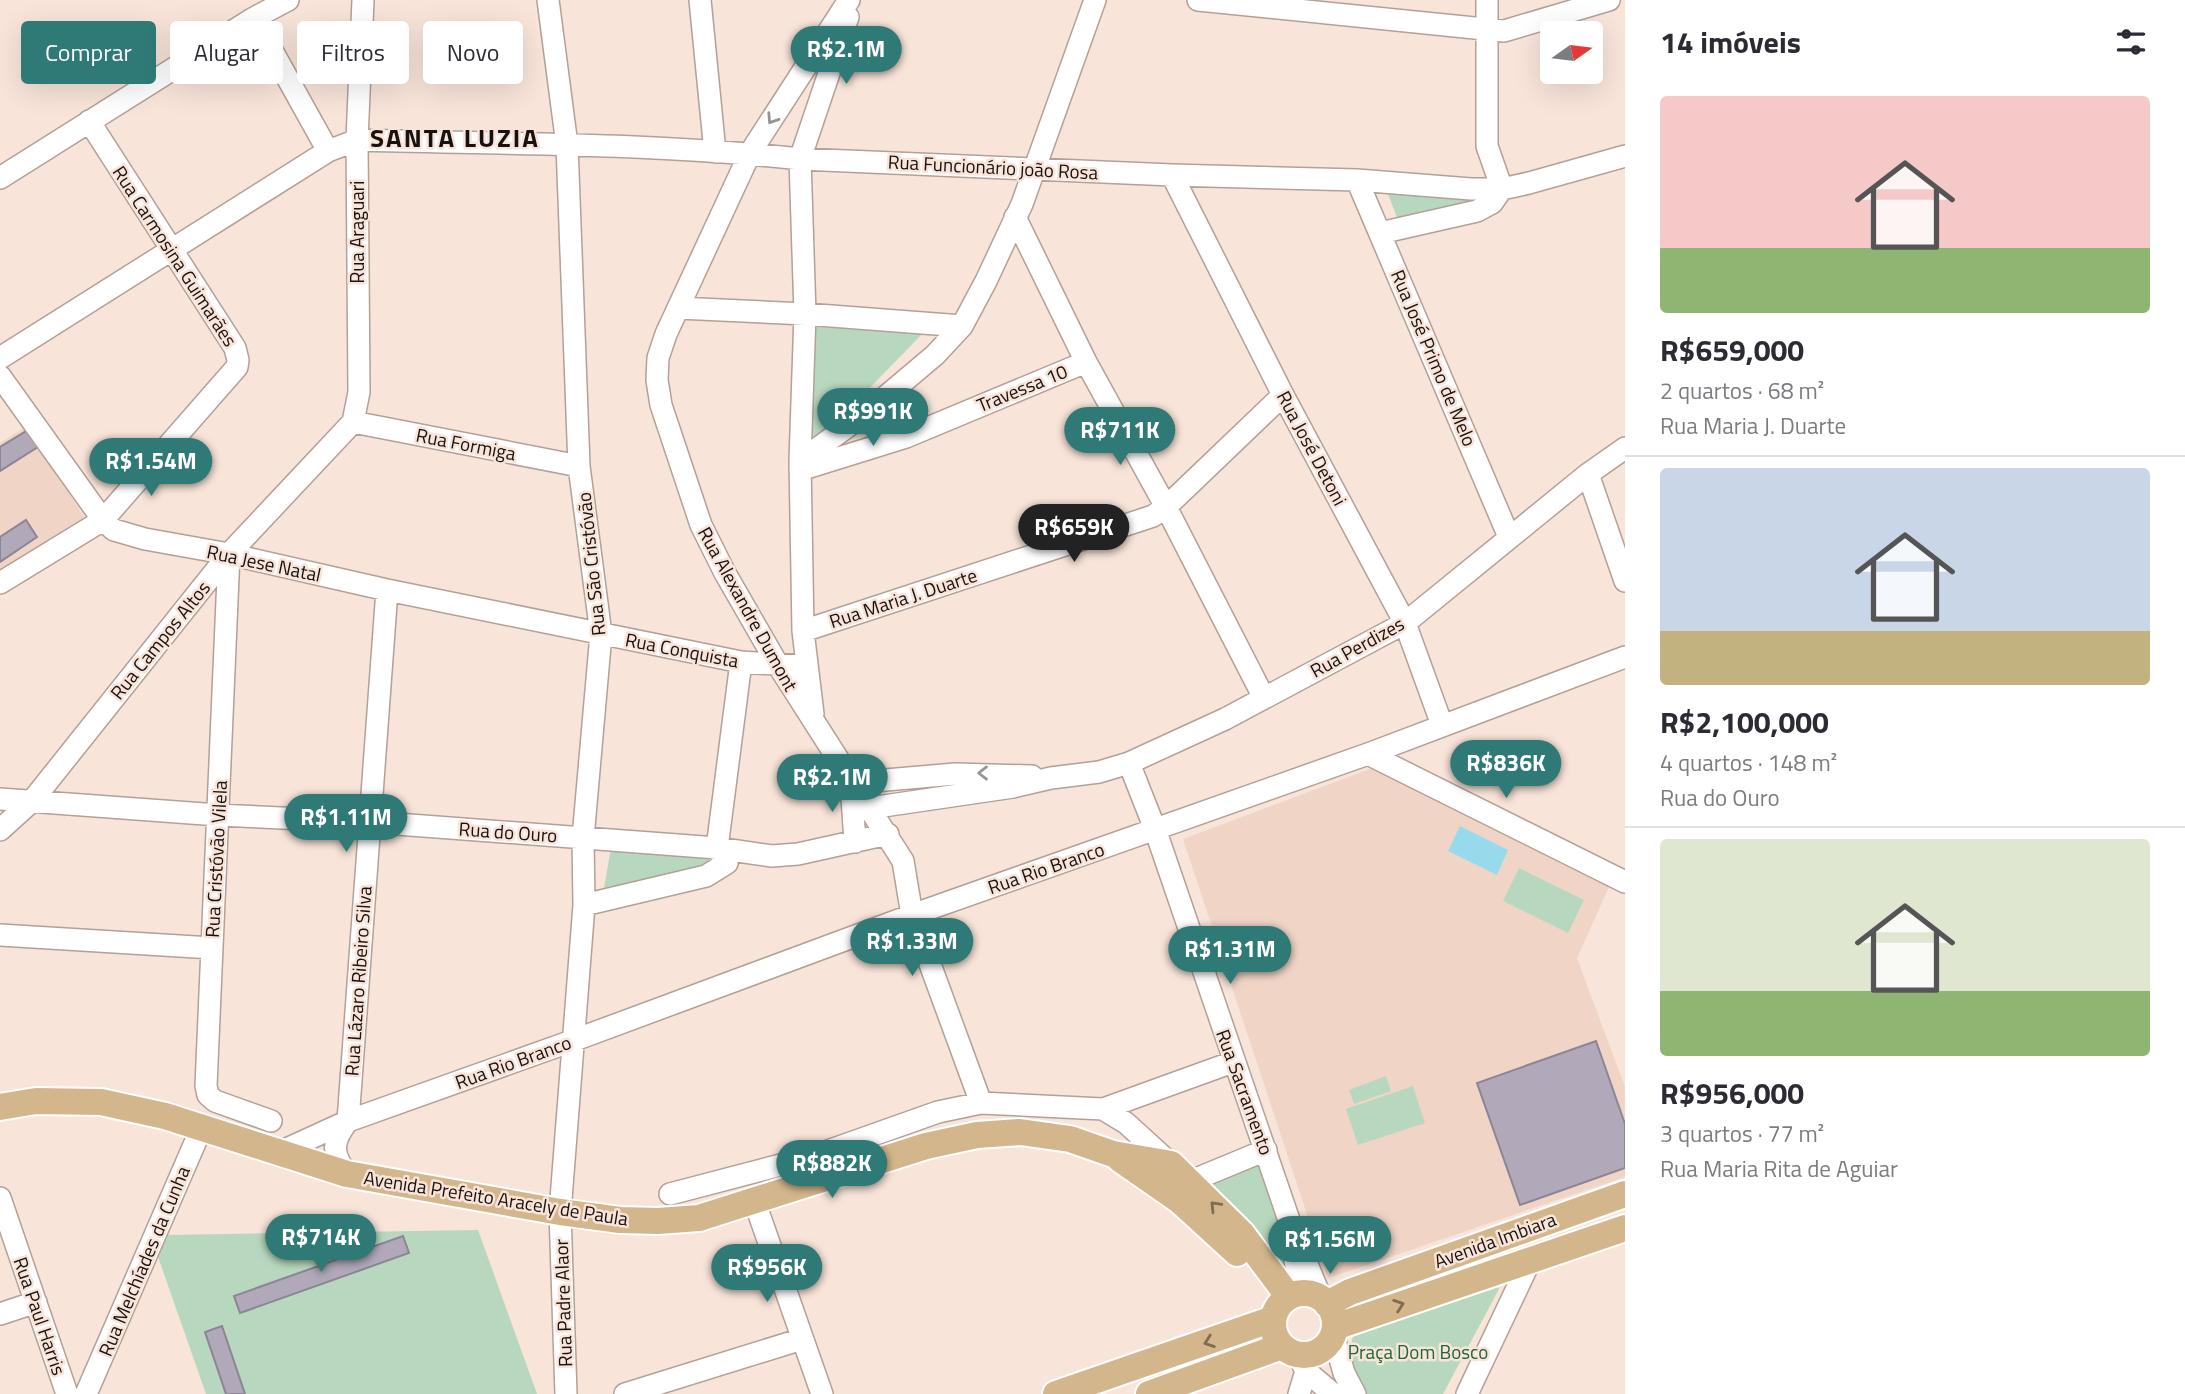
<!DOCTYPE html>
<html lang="pt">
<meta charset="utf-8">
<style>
:root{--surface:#fff;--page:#f2f2f3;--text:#2b2b33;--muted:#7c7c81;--line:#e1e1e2;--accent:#2f7977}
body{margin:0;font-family:"Titillium Web",sans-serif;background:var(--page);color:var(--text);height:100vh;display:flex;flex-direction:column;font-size:26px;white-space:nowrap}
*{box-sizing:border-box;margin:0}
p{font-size:23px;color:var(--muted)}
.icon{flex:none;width:38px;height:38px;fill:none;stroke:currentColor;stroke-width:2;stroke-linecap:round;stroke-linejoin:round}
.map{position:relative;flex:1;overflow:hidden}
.side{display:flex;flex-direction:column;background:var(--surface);width:560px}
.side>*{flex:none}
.top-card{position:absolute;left:21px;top:21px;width:665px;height:63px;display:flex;gap:14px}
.needle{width:46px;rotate:76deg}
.tools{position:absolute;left:1540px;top:21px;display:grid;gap:14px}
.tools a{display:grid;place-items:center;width:63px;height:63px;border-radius:7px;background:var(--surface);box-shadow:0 7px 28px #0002;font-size:35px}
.price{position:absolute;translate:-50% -60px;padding:0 16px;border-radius:24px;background:var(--accent);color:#fff;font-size:23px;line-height:46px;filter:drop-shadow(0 2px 4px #0008)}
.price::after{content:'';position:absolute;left:50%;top:42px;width:21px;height:16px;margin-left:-10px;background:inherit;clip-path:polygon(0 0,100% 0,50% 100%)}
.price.active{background:#222;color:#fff}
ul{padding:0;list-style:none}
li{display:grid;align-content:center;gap:14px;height:371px;padding:0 35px}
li+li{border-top:2px solid var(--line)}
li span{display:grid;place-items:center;height:217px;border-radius:7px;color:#555}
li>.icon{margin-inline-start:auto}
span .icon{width:126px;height:126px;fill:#fffc;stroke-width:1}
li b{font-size:30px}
h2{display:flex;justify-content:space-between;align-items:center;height:84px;padding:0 35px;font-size:30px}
.chip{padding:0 24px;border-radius:7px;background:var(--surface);box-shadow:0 7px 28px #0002;font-size:24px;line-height:63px}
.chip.active{background:var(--accent);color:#fff}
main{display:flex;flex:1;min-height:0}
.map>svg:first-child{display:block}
.built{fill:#f0d5c7}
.green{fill:#b7d8be}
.water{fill:#96daeb}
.building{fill:#b1a9ba;stroke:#8c8595;stroke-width:2}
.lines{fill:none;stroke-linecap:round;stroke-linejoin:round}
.minor-casing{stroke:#b3a096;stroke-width:24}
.major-casing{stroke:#fff;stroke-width:30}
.minor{stroke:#fff;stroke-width:21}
.major{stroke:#d4b68c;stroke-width:26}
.oneway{stroke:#979493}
.oneway2{stroke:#7f6c53}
.labels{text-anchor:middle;stroke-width:5;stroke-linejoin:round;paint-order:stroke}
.street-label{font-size:19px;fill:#18110e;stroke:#f8e4d9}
.park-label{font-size:19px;fill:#1e6538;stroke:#f8e4d9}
.district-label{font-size:26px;font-weight:bold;letter-spacing:2px;fill:#18110e;stroke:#f8e4d9}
</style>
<main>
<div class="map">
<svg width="1625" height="1394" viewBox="0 0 1625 1394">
<rect width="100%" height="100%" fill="#f8e4d9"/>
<path class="built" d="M 27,426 L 84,517 L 0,571 L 0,443 Z
M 1375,767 L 1613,878 L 1577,958 L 1625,1087 L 1625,1177 L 1328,1278 L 1183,839 Z"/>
<path class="green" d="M 1386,189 L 1493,194 L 1482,205 L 1400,225 Z
M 812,327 L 927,329 L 854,404 L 808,447 Z
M 611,848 L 707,856 L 709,862 L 708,864 L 699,868 L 603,894 Z
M 1519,868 L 1584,900 L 1568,933 L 1503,901 Z
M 1386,1076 L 1391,1091 L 1354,1104 L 1349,1090 Z
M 1413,1086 L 1425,1123 L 1358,1145 L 1346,1109 Z
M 1258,1165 L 1288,1248 L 1290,1279 L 1208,1186 Z
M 478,1230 L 537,1394 L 206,1394 L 156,1251 L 166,1235 Z
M 1495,1280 L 1499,1289 L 1443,1394 L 1361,1394 L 1348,1358 L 1354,1331 Z"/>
<path class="water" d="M 1460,826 L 1508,850 L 1497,875 L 1448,851 Z"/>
<path class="building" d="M 28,430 L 38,447 L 0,471 L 0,447 Z
M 26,520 L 37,537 L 0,562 L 0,537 Z
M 1596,1041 L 1625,1124 L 1625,1168 L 1520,1205 L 1477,1083 Z
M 403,1236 L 409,1253 L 240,1313 L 234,1296 Z
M 222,1326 L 245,1394 L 226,1394 L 205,1332 Z"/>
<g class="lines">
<defs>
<path id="minor" d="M 548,0 L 567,145 L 579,466 L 601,634 L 583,838 L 584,905 L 560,1212 L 566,1394
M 700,0 L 715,152
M 849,0 L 750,153 L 666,334 L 658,358 L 657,380 L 661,405 L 701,525 L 725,573 L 778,665 L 903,861 L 912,915 L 981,1103
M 1198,0 L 1504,31 L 1609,0
M 254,18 L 328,151
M 1172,175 L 1283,395 L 1405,623 L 1442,725
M 0,178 L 254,18 L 288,0
M 1357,180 L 1509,537
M 1015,217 L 1086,362 L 1166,507 L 1264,698
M 1380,233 L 1477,211 L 1492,203 L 1502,189 L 1487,146 L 1487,0
M 678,308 L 805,314 L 962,326
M 0,358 L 328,151 L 357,140 C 504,144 653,143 800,159 L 1172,175 L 1357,180 L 1471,189 L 1502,189 L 1529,183 L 1625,156
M 0,376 L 103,520 L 114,530 L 145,539 L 229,554 L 387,590 L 741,662 L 806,666
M 353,422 L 359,392 L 357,140 L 363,0
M 353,422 L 579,466
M 800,461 L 865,414 L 935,355 L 962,326 L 986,281 L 1022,204 L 1095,0
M 800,470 L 906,437 L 1086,362
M 1588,474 L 1625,581
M 229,554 L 206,1086 L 208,1095 L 215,1101 L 271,1121
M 0,583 L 103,520 L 237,367 L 238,360 L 235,348 L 89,121
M 803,631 L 1153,516 L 1166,507 L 1283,395
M 813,714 L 803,631 L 800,461 L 805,314 L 800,159 L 848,17
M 1368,754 L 1625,882
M 1129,763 L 1155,829 L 1290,1223 L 1321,1298
M 0,799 L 218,815 L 370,822 L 717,848 L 772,856 L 798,854 L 888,834
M 870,808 L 1013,787 L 1051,778 L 1099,772 L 1129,763 L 1225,719 L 1405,623 L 1588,474 L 1625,448
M 0,830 L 32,801 L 229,554 L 353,422
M 855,842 L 851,783 L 955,774 L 1032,776
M 584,905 L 706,876 L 727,863 L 717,848 L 741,662
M 0,935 L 212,948
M 1103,1109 L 1233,1062
M 348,1121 L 387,590
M 278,1153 L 348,1121 L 572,1041 L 912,915 L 1368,754 L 1625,657
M 347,1174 C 331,1153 332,1141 348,1121
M 1191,1181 L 1266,1150
M 670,1194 L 811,1157 L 938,1112 L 981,1103 L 1103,1109 L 1126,1123 L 1171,1164
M 0,1198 L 67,1394
M 754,1200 L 822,1394
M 1294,1256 L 1302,1293
M 0,1314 L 36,1302
M 1333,1334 L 1344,1373 L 1355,1394
M 1298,1355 L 1306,1371 L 1333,1394
M 86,1394 L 201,1129
M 625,1394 L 802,1339
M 1299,1394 L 1306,1371
M 1467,1394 L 1530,1261"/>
<path id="major" d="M 0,1107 L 36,1101 L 101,1102 L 165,1116 L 347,1174 L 560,1212 L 620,1220 L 658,1221 L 699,1218 L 926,1146 L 977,1135 L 1020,1132 L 1070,1139 L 1113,1154 L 1171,1164 L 1242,1234 L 1289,1297
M 1120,1159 L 1179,1200 L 1237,1253
M1273 1324a31 31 0 1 1 62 0a31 31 0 1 1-62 0Z
M 1327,1304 L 1350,1292 L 1625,1194
M 1335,1327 L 1625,1228
M 1056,1394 L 1273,1319
M 1149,1394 L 1282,1346"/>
</defs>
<use href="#minor" class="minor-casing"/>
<use href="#major" class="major-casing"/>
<use href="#minor" class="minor"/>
<use href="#major" class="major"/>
</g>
<defs><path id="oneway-chevron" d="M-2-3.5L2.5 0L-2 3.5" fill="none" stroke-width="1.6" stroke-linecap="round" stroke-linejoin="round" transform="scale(1.75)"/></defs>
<g class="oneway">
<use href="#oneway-chevron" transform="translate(772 119) rotate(123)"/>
<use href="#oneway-chevron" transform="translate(983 773) rotate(180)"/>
</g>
<g class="oneway2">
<use href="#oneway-chevron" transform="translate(1215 1206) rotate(-134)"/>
<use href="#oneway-chevron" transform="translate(1399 1305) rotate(-19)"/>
<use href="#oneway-chevron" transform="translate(1209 1342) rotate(161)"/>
</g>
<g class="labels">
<g class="street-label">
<text transform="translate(993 167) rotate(3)" y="7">Rua Funcionário joão Rosa</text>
<text transform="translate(357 232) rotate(-90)" y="7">Rua Araguari</text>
<text transform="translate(175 256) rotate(57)" y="7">Rua Carmosina Guimarães</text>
<text transform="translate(1434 358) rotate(67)" y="7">Rua José Primo de Melo</text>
<text transform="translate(1022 388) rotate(-22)" y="7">Travessa 10</text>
<text transform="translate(466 444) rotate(11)" y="7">Rua Formiga</text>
<text transform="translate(1312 448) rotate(62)" y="7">Rua José Detoni</text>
<text transform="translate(264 563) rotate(12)" y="7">Rua Jese Natal</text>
<text transform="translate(591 564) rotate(-96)" y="7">Rua São Cristóvão</text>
<text transform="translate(903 598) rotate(-18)" y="7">Rua Maria J. Duarte</text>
<text transform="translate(748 609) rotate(61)" y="7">Rua Alexandre Dumont</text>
<text transform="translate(160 640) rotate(-51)" y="7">Rua Campos Altos</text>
<text transform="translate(1357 647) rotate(-29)" y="7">Rua Perdizes</text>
<text transform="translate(682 650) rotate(11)" y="7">Rua Conquista</text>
<text transform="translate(508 832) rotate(4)" y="7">Rua do Ouro</text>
<text transform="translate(216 859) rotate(-87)" y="7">Rua Cristóvão Vilela</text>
<text transform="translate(1046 868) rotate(-19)" y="7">Rua Rio Branco</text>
<text transform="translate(358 981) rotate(-86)" y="7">Rua Lázaro Ribeiro Silva</text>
<text transform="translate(513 1062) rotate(-20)" y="7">Rua Rio Branco</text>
<text transform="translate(1245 1092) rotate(70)" y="7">Rua Sacramento</text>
<text transform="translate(496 1198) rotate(9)" y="7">Avenida Prefeito Aracely de Paula</text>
<text transform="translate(1495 1240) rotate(-20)" y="7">Avenida Imbiara</text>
<text transform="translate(144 1261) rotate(-67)" y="7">Rua Melchíades da Cunha</text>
<text transform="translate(563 1303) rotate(-92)" y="7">Rua Padre Alaor</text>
<text transform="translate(40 1316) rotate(71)" y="7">Rua Paul Harris</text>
</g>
<g class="park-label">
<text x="1418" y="1359">Praça Dom Bosco</text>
</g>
<g class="district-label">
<text x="455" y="147">SANTA LUZIA</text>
</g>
</g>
</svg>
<div class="tools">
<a><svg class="needle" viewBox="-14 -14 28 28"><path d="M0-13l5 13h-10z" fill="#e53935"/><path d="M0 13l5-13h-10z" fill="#7c7c81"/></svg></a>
</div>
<b class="price" style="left:846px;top:86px">R$2.1M</b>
<b class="price" style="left:873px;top:448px">R$991K</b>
<b class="price" style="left:1120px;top:467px">R$711K</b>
<b class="price" style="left:151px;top:498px">R$1.54M</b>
<b class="price active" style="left:1074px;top:564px">R$659K</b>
<b class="price" style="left:1506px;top:800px">R$836K</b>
<b class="price" style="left:832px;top:814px">R$2.1M</b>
<b class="price" style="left:346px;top:854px">R$1.11M</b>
<b class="price" style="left:912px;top:978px">R$1.33M</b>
<b class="price" style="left:1230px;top:986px">R$1.31M</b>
<b class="price" style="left:832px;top:1200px">R$882K</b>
<b class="price" style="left:321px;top:1274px">R$714K</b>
<b class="price" style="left:1330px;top:1276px">R$1.56M</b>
<b class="price" style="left:767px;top:1304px">R$956K</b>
<div class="top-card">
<a class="chip active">Comprar</a>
<a class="chip">Alugar</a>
<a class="chip">Filtros</a>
<a class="chip">Novo</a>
</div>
</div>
<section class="side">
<h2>14 imóveis<svg class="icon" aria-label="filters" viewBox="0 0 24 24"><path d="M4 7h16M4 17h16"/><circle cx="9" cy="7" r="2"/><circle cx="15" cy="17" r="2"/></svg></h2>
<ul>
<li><span style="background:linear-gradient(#f6c9c9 70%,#8fb573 0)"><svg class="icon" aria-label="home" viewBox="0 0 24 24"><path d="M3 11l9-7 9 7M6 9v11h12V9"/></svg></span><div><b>R$659,000</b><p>2 quartos · 68 m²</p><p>Rua Maria J. Duarte</p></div></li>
<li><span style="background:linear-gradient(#c9d6e8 75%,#c2b280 0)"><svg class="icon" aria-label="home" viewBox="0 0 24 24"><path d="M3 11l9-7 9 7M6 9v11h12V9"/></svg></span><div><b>R$2,100,000</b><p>4 quartos · 148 m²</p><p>Rua do Ouro</p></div></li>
<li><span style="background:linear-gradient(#dfe7d0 70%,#8fb573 0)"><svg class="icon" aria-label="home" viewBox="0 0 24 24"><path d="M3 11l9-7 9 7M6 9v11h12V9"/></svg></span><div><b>R$956,000</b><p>3 quartos · 77 m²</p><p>Rua Maria Rita de Aguiar</p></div></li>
</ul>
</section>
</main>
